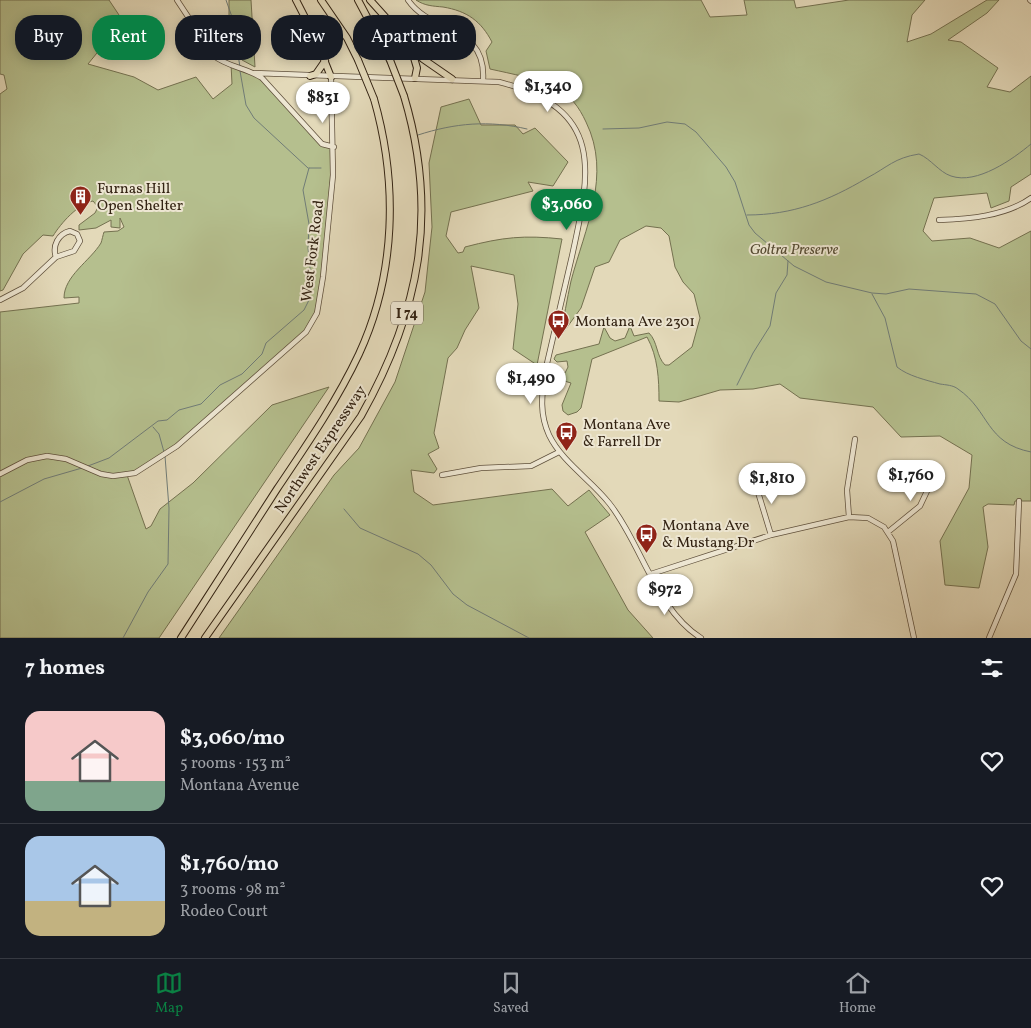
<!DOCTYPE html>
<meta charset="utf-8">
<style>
:root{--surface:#171b24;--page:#20242c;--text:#f1f3f6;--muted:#9ea1a6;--line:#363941;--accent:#0b8043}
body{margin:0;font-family:Vollkorn,serif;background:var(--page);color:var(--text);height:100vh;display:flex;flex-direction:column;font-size:19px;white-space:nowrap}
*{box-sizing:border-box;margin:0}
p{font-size:16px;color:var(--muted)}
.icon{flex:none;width:28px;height:28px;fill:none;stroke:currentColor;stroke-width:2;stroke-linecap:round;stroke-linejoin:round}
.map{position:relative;height:638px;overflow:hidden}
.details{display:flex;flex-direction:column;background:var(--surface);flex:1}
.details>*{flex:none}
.hud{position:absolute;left:15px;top:15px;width:500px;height:45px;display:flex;gap:10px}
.price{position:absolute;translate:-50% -42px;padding:0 11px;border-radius:18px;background:#fff;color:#222;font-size:16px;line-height:32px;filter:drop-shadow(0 1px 2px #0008)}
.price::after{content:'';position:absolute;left:50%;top:30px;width:15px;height:11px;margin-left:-8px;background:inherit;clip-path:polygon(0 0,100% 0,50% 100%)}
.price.current{background:var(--accent);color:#fff}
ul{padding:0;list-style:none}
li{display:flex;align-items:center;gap:15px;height:125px;padding:0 25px}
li+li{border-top:1px solid var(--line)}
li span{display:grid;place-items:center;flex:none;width:140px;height:100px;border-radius:15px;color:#555}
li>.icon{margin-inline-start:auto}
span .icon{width:60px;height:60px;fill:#fffc;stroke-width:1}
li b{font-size:21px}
h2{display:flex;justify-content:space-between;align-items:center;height:60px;padding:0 25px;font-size:21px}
.pill{padding:0 18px;border-radius:20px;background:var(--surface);box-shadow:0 2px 12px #0003;font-size:18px;line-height:45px}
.pill.current{background:var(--accent);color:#fff}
.dock{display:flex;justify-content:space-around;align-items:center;height:70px;border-top:1px solid var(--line);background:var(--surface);font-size:14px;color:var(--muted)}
.dock a{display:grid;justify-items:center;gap:2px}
.dock .current{color:var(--accent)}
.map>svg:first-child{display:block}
.green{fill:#b5bf8e;stroke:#747150}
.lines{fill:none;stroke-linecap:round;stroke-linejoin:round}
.stream{stroke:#707c77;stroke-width:1}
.minor-casing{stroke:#5f503c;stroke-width:6}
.highway-casing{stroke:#332313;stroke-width:8}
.minor{stroke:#ede6d2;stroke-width:4.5}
.highway{stroke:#e3d9b9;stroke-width:6}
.highway-bridge-casing{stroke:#332313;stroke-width:8;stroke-linecap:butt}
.highway-bridge{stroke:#e3d9b9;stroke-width:6}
.labels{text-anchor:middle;stroke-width:4;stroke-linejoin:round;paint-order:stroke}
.shield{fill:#ede6d2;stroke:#6b5e4c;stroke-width:1}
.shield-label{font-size:14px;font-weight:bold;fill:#332313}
.poi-label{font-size:15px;fill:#332313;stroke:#ede6d2;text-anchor:start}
.park-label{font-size:15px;font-style:italic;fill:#544a32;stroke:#ede6d2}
.street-label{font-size:15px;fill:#332313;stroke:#ede6d2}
</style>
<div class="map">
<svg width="1031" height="638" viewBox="0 0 1031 638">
<rect width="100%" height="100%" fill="#e3d9b9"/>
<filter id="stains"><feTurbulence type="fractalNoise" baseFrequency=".004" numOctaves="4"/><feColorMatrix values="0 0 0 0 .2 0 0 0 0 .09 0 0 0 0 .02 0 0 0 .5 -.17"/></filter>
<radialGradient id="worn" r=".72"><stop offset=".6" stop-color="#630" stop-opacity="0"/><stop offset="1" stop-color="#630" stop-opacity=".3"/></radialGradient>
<path class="green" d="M 0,0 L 109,0 L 123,21 L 88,64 L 134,77 L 158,90 L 196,77 L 213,99 L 232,84 L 231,64 L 254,73 L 322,144 L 334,147 L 319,305 L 309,327 L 185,438 L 142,470 L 127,475 L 146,529 L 151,526 L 160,509 L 193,483 L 272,405 L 329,387 L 159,638 L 0,638 L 0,312 L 79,303 L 79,297 L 64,298 C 64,276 90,261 101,243 C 102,240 103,235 104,232 L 118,231 L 124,227 L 120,218 L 120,228 L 111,227 L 111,220 L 96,228 L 79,230 L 79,225 L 95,213 L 98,207 L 93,201 C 78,204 61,223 53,236 L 43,235 L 23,254 L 3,290 L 0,291 L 0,94 L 7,89 L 4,75 L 0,74 Z
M 229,0 L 251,0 L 255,67 L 242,60 L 229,45 Z
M 416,0 L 701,0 L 710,17 L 747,15 L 744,0 L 794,0 L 796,8 L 849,0 L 925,0 L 912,15 L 907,42 L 931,34 L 987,0 L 999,0 L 987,13 L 948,40 L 961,42 L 998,68 L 987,87 L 1010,92 L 1031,76 L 1031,174 L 1011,187 L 1009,201 L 991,208 L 987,193 L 934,198 L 923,231 L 932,241 L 970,238 L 999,248 L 1031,231 L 1031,501 L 1015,501 L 1014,505 L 988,504 L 983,507 L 988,547 L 979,588 L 945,585 L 940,541 L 969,488 L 972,455 L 940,436 L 901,437 L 873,407 L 800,398 L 780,384 L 753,389 L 720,390 L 679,402 L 659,401 C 659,379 658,357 647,337 L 592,359 L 581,408 L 577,412 L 568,415 L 563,411 L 562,405 L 571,383 L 551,377 L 551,372 L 565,373 L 568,367 L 567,361 L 557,362 L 554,359 L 556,355 L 599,344 L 604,327 L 610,338 L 615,341 L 625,338 L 630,326 L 634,336 L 649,333 C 658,342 656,356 665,365 L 669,365 L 692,347 L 700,318 L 694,294 L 683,282 L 675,267 L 669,236 L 661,228 L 646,226 L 620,240 L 609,262 L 595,267 L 581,308 L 560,337 C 564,318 567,299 571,281 C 585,228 612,175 586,122 C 579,107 571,96 556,88 C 536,78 512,74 490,69 L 486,51 L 492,42 C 481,21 467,11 443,7 C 433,6 425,6 416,0 Z
M 469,99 L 481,125 L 515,125 L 523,134 L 535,128 L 568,162 L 553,186 L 528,182 L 533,191 L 451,212 L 446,236 L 458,253 L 463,252 L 465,247 C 503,237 524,235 562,239 L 537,365 L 513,349 L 518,304 L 514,275 L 471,266 L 479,308 L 465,330 L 457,348 L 448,358 L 434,433 L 439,448 L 428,454 L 437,469 L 434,473 L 411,470 L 414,492 L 433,505 L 552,489 L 568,506 L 589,490 L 610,515 L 585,532 L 628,610 L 653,638 L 219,638 L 334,475 L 359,448 L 395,382 L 425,292 L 432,227 L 429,163 L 441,107 Z"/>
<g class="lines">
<path class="stream" d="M 226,0 L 232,17 L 240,67
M 240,71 L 246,105 L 254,118 L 308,168
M 603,129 L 639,128 L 667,122 L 685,124 L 696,132 L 726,167 L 735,182 L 749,225 L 755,233 L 794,266 L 826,282 L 872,293 L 886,294 L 909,289 L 976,294 L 995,304 L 1021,341 L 1031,349
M 418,135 C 455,123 489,120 527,129
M 309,168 L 321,168
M 747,215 C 793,215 828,201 867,178 C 888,167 894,158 919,154 C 931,159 939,172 951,176 C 977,185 1013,159 1031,144
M 872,294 L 885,318 L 897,367 C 908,376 926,380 940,384 C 946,385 953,385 958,389 C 990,411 985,443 1031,452
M 737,385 L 753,353 L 770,326 L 776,293 L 787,275 L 788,261
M 153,427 L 159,434 L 164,452
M 88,466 L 109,458 L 158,421 L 167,420 L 179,410 L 201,404 L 220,385 L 242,374 L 262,354 L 266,343 L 304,310 L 309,300 L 310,267 L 308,248 L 309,224 L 303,190 L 309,168
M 0,502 L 44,479 L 82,468
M 344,509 L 360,528 L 418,554 L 431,565 L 453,594 L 467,605 L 529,638
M 123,638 L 148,592 L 168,564 L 169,508 L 165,456"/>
<defs>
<path id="minor" d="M 177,0 L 214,56 C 228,67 247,68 262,78 L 322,144 L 334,147
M 408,0 C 432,35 487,24 483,81
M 1030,0 L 1031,1
M 254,73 L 499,82 C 605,109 591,170 572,256 C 563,295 554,333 545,372 C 542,394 539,413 549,435 C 562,462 591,480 609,503 C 641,543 656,610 701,638
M 939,220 C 969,219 1006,216 1031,198
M 0,300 L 23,288 L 56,257 L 74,251 L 80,241 L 77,234 L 70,231 C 58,234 52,246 56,257
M 0,474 L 27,460 L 47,456 L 66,459 L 101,474 L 113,476 L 135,473 L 177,446 L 306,332 L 317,313 L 323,277 L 333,175 L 331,77
M 442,475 L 481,468 L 531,466 L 559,452
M 754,479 L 771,535
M 849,517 L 847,490 L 855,439
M 888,532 L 920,506 L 936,472
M 651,574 L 771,535 L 849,517 L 868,518 L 884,527 L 893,541 L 914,638
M 989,638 L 1016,574 L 1019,501"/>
<path id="highway" d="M 296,0 L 315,37 L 331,77
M 321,0 L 347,38 L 358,60
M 358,0 L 390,60
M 370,0 L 423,59 L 452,79
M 412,51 L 417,68 L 415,78
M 310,76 L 316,74 L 325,61
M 181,638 C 213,589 245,539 277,489 C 306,446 337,401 359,354 C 396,274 398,183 374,99
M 205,638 L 361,416 C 420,311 439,213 404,96"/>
</defs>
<use href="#minor" class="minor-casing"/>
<use href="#highway" class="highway-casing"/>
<use href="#minor" class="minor"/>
<use href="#highway" class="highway"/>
<defs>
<path id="highway-bridge" d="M 358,60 L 374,99
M 390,60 L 404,96"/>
</defs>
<use href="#highway-bridge" class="highway-bridge-casing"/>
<use href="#highway-bridge" class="highway-bridge"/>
</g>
<defs>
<symbol id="building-pin" viewBox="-11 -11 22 30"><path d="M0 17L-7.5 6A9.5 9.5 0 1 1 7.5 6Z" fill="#8f2418" stroke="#ede6d2"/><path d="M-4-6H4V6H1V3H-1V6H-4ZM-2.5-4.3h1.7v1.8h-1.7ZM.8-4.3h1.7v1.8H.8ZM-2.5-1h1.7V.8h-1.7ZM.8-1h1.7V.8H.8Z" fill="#fff"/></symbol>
<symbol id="bus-pin" viewBox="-11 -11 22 30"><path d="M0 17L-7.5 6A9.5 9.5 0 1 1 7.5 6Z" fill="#8f2418" stroke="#ede6d2"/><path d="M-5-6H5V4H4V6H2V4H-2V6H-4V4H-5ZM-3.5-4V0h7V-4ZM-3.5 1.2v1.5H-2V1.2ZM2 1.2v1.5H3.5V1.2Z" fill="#fff"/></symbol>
</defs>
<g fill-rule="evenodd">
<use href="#building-pin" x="68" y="184" width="25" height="34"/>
<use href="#bus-pin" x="546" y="308" width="25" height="34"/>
<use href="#bus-pin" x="554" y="420" width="25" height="34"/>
<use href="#bus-pin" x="634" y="522" width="25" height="34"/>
</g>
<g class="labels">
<rect class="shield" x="391" y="301.5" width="32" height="23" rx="4"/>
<g class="shield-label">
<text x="407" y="318">I 74</text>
</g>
<g class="poi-label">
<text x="97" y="193">Furnas Hill<tspan x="97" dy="17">Open Shelter</tspan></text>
<text x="575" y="326">Montana Ave 2301</text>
<text x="583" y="429">Montana Ave<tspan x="583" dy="17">&amp; Farrell Dr</tspan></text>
<text x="662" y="530">Montana Ave<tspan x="662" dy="17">&amp; Mustang Dr</tspan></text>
</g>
<g class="park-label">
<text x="794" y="254">Goltra Preserve</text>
</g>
<g class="street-label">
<text transform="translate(312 251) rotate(-83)" y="5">West Fork Road</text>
<text transform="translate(320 449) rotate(-56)" y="5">Northwest Expressway</text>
</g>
</g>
<rect width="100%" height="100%" filter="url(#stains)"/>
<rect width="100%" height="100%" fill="url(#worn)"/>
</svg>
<b class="price" style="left:548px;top:113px">$1,340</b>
<b class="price" style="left:323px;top:124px">$831</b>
<b class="price current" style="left:567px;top:231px">$3,060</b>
<b class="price" style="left:531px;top:405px">$1,490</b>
<b class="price" style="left:911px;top:502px">$1,760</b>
<b class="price" style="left:772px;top:505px">$1,810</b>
<b class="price" style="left:665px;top:616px">$972</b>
<div class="hud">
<a class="pill">Buy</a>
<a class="pill current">Rent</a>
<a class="pill">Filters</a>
<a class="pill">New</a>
<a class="pill">Apartment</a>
</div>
</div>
<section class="details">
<h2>7 homes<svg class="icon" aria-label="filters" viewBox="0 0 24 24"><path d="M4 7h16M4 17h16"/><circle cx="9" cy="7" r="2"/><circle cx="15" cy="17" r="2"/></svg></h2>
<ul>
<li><span style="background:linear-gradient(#f6c9c9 70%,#7fa58c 0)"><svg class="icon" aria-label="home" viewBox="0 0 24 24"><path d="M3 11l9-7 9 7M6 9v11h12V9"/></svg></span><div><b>$3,060/mo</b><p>5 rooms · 153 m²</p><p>Montana Avenue</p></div><svg class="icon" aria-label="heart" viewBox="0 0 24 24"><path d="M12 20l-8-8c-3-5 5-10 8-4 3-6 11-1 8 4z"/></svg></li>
<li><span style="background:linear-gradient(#a9c7e8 65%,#c2b280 0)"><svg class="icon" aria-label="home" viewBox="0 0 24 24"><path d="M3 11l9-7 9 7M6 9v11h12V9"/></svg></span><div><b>$1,760/mo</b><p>3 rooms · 98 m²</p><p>Rodeo Court</p></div><svg class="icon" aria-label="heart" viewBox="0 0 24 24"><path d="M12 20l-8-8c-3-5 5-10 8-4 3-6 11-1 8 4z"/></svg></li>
</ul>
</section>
<nav class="dock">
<a class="current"><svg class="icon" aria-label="map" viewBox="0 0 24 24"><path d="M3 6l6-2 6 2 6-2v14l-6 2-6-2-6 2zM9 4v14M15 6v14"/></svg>Map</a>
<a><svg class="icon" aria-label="saved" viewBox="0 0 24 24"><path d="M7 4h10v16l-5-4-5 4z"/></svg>Saved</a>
<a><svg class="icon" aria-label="home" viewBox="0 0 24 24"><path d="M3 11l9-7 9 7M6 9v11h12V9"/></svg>Home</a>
</nav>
